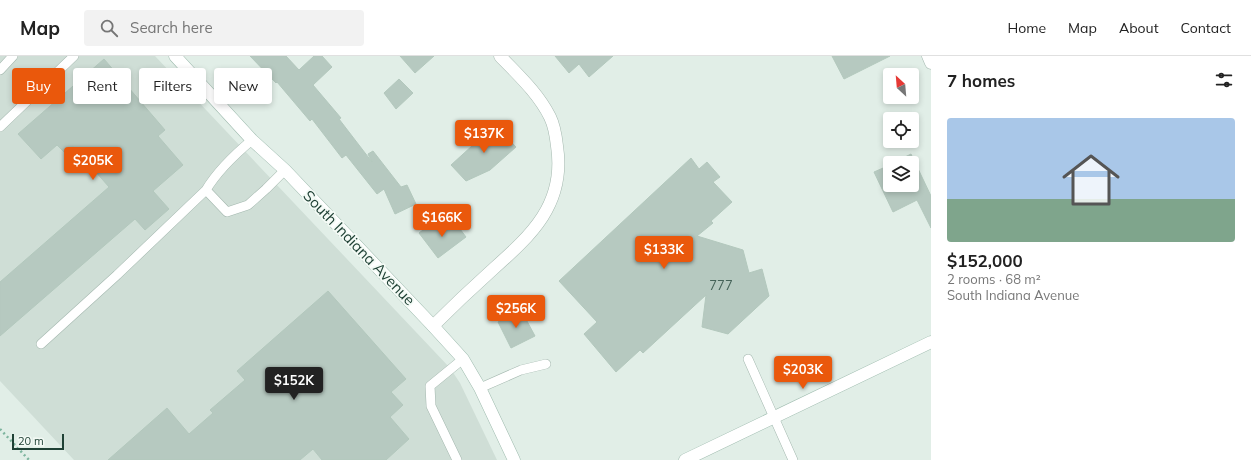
<!DOCTYPE html>
<meta charset="utf-8">
<style>
:root{--surface:#fff;--page:#f2f2f2;--text:#222;--muted:#767676;--line:#e0e0e0;--accent:#ea580c}
body{margin:0;font-family:Mulish,sans-serif;background:var(--page);color:var(--text);height:100vh;display:flex;flex-direction:column;font-size:15px;white-space:nowrap}
*{box-sizing:border-box;margin:0}
p{font-size:13px;color:var(--muted)}
.icon{flex:none;width:22px;height:22px;fill:none;stroke:currentColor;stroke-width:2;stroke-linecap:round;stroke-linejoin:round}
.map{position:relative;flex:1;overflow:hidden}
.sheet{display:flex;flex-direction:column;background:var(--surface);width:320px}
.sheet>*{flex:none}
.guide{position:absolute;left:12px;top:12px;width:380px;height:36px;display:flex;gap:8px}
.needle{width:26px;rotate:334deg}
.fabs{position:absolute;left:883px;top:12px;display:grid;gap:8px}
.fabs a{display:grid;place-items:center;width:36px;height:36px;border-radius:4px;background:var(--surface);box-shadow:0 2px 6px #0003;font-size:20px}
.scale{position:absolute;left:12px;bottom:10px;width:52px;box-sizing:border-box;padding-left:4px;border:2px solid #1f4135;border-top:0;font-size:11px;line-height:14px;white-space:nowrap;color:#1f4135;-webkit-text-stroke:3px #f3faf5;paint-order:stroke}
.price{position:absolute;translate:-50% -34px;padding:0 9px;border-radius:4px;background:var(--accent);color:#fff;font-size:13px;line-height:26px;filter:drop-shadow(0 1px 2px #0008)}
.price::after{content:'';position:absolute;left:50%;top:24px;width:12px;height:9px;margin-left:-6px;background:inherit;clip-path:polygon(0 0,100% 0,50% 100%)}
.price.selected{background:#222;color:#fff}
ul{padding:0;list-style:none}
li{display:grid;align-content:center;gap:8px;height:212px;padding:0 16px}
li span{display:grid;place-items:center;height:124px;border-radius:4px;color:#555}
li>.icon{margin-inline-start:auto}
span .icon{width:72px;height:72px;fill:#fffc;stroke-width:1}
li b{font-size:17px}
h2{display:flex;justify-content:space-between;align-items:center;height:48px;padding:0 16px;font-size:17px}
.chip{padding:0 14px;border-radius:4px;background:var(--surface);box-shadow:0 2px 6px #0003;font-size:14px;line-height:36px}
.chip.selected{background:var(--accent);color:#fff}
header{display:flex;align-items:center;gap:24px;box-sizing:border-box;height:56px;padding:0 20px;background:var(--surface);border-bottom:1px solid var(--line)}
header strong{font-size:19px}
nav{display:flex;gap:22px;margin-inline-start:auto;font-size:14px}
.search{width:280px;height:36px;background:var(--page);display:flex;align-items:center;gap:10px;box-sizing:border-box;padding:0 14px;border-radius:4px;color:var(--muted);font-size:15px}
main{display:flex;flex:1;min-height:0}
.map>svg:first-child{display:block}
.built{fill:#cfded6}
.building{fill:#b6c9c0;stroke:#b3c8bd}
.lines{fill:none;stroke-linecap:round;stroke-linejoin:round}
.lane-casing{stroke:#a3b7ae;stroke-width:10}
.street-casing{stroke:#a3b7ae;stroke-width:13}
.secondary-casing{stroke:#9ebbae;stroke-width:13}
.path{stroke:#7eb59f;stroke-width:2.5;stroke-dasharray:2 3;stroke-linecap:butt}
.lane{stroke:#fff;stroke-width:9}
.street{stroke:#fff;stroke-width:12}
.secondary{stroke:#fff;stroke-width:12}
.labels{text-anchor:middle;stroke-width:3.5;stroke-linejoin:round;paint-order:stroke}
.number-label{font-size:13px;fill:#456358}
.street-label{font-size:15px;fill:#1f4135;stroke:#f3faf5}
</style>
<header>
<strong>Map</strong>
<div class="search"><svg class="icon" aria-label="search" viewBox="0 0 24 24"><circle cx="10" cy="10" r="6"/><path d="M15 15l6 6"/></svg>Search here</div>
<nav><a>Home</a><a>Map</a><a>About</a><a>Contact</a></nav>
</header>
<main>
<div class="map">
<svg width="931" height="404" viewBox="0 0 931 404">
<rect width="100%" height="100%" fill="#e1eee7"/>
<path class="built" d="M 0,0 L 155,0 L 450,312 L 460,327 L 497,404 L 74,404 L 0,325 Z"/>
<path class="building" d="M 250,0 L 286,0 L 299,14 L 314,0 L 322,0 L 332,11 L 313,29 L 341,62 L 339,63 L 372,106 L 368,98 L 373,95 L 401,131 L 407,129 L 416,148 L 395,158 L 384,133 L 377,138 L 346,99 L 342,102 L 312,63 L 310,65 L 277,26 L 276,27 Z
M 400,0 L 434,0 L 415,17 Z
M 555,0 L 613,0 L 589,21 L 579,8 L 569,17 Z
M 832,0 L 890,0 L 844,23 Z
M 104,3 L 165,74 L 158,80 L 183,109 L 153,135 L 169,153 L 145,174 L 135,163 L 0,280 L 0,226 L 109,131 L 73,90 L 65,97 L 57,89 L 41,103 L 18,78 Z
M 399,23 L 413,37 L 396,53 L 384,37 Z
M 495,69 L 516,91 L 490,114 L 466,125 L 451,109 Z
M 911,98 L 931,140 L 931,172 L 917,144 L 893,156 L 874,116 L 890,109 L 890,129 L 912,129 L 912,107 L 893,107 Z
M 691,102 L 699,113 L 707,106 L 720,121 L 713,126 L 732,146 L 711,165 L 713,167 L 697,180 L 743,194 L 749,217 L 762,213 L 769,240 L 728,278 L 702,271 L 706,239 L 643,297 L 640,294 L 616,316 L 584,278 L 597,266 L 559,225 Z
M 435,165 L 442,174 L 454,165 L 466,181 L 438,202 L 419,177 Z
M 328,235 L 406,323 L 391,336 L 403,349 L 390,361 L 409,383 L 386,404 L 322,404 L 313,393 L 300,404 L 108,404 L 167,352 L 189,378 L 213,357 L 210,354 L 245,324 L 237,315 Z
M 521,254 L 535,280 L 511,292 L 498,266 Z"/>
<g class="lines">
<defs>
<path id="lane" d="M 0,14 L 13,0
M 0,71 L 74,0
M 252,84 C 234,99 218,114 206,134 L 227,156 L 248,149 L 266,133 L 285,114
M 41,288 L 117,219 L 206,134
M 748,303 L 793,404
M 480,332 L 521,314 L 546,308
M 457,404 L 431,350 L 430,330 L 463,303"/>
<path id="street" d="M 928,0 L 931,7
M 433,270 C 452,251 471,233 491,215 C 530,180 566,149 557,90 C 556,81 554,69 550,61 C 538,37 518,19 500,0"/>
<path id="secondary" d="M 175,0 L 252,84 L 285,114 L 433,270 L 463,303 L 480,332 L 514,404
M 685,404 L 931,286"/>
</defs>
<use href="#lane" class="lane-casing"/>
<use href="#street" class="street-casing"/>
<use href="#secondary" class="secondary-casing"/>
<path class="path" d="M 0,373 L 29,404"/>
<use href="#lane" class="lane"/>
<use href="#street" class="street"/>
<use href="#secondary" class="secondary"/>
</g>
<g class="labels">
<g class="number-label">
<text x="721" y="234">777</text>
</g>
<g class="street-label">
<text transform="translate(359 192) rotate(46)" y="5">South Indiana Avenue</text>
</g>
</g>
</svg>
<div class="fabs">
<a><svg class="needle" viewBox="-14 -14 28 28"><path d="M0-13l5 13h-10z" fill="#e53935"/><path d="M0 13l5-13h-10z" fill="#767676"/></svg></a>
<a><svg class="icon" aria-label="locate" viewBox="0 0 24 24"><circle cx="12" cy="12" r="6"/><path d="M12 2v4M12 18v4M2 12h4M18 12h4"/></svg></a>
<a><svg class="icon" aria-label="layers" viewBox="0 0 24 24"><path d="M12 4l9 5-9 5-9-5zM3 14l9 5 9-5"/></svg></a>
</div>
<div class="scale">20 m</div>
<b class="price" style="left:484px;top:98px">$137K</b>
<b class="price" style="left:93px;top:125px">$205K</b>
<b class="price" style="left:442px;top:182px">$166K</b>
<b class="price" style="left:664px;top:214px">$133K</b>
<b class="price" style="left:516px;top:273px">$256K</b>
<b class="price" style="left:803px;top:334px">$203K</b>
<b class="price selected" style="left:294px;top:345px">$152K</b>
<div class="guide">
<a class="chip selected">Buy</a>
<a class="chip">Rent</a>
<a class="chip">Filters</a>
<a class="chip">New</a>
</div>
</div>
<section class="sheet">
<h2>7 homes<svg class="icon" aria-label="filters" viewBox="0 0 24 24"><path d="M4 7h16M4 17h16"/><circle cx="9" cy="7" r="2"/><circle cx="15" cy="17" r="2"/></svg></h2>
<ul>
<li><span style="background:linear-gradient(#a9c7e8 65%,#7fa58c 0)"><svg class="icon" aria-label="home" viewBox="0 0 24 24"><path d="M3 11l9-7 9 7M6 9v11h12V9"/></svg></span><div><b>$152,000</b><p>2 rooms · 68 m²</p><p>South Indiana Avenue</p></div></li>
</ul>
</section>
</main>
